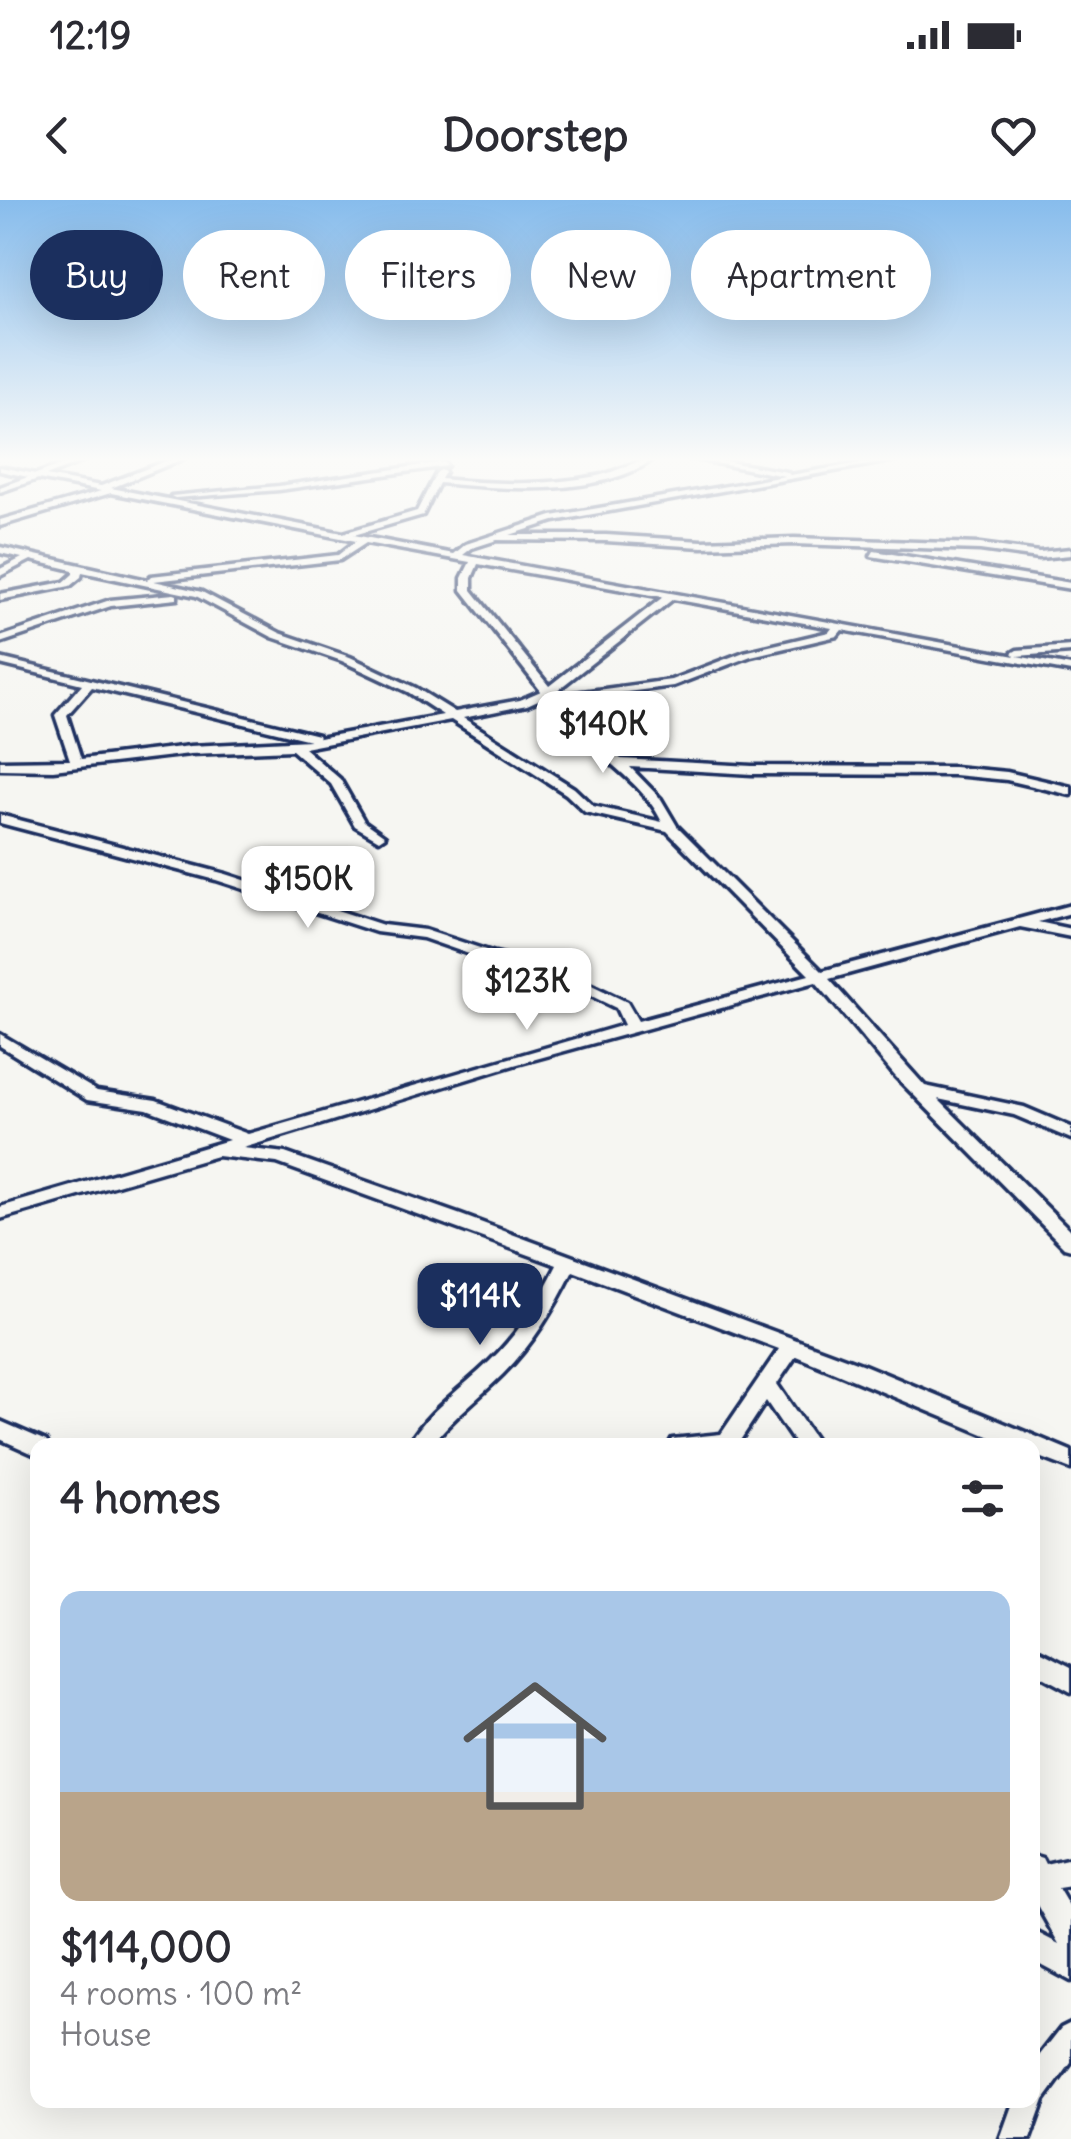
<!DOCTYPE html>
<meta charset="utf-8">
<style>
:root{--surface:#fff;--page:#f7f7f7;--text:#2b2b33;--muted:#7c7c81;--line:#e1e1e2;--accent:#1b2f5e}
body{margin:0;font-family:Delius,sans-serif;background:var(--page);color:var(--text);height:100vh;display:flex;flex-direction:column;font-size:38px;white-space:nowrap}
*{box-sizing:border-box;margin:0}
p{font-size:32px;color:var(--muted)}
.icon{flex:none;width:55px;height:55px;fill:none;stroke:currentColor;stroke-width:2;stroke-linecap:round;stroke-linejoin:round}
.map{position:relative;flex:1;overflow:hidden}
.panel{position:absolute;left:30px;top:1238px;width:1010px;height:670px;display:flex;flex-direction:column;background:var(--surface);border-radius:20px;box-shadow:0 10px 40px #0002}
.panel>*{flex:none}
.banner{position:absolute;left:30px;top:30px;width:1012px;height:90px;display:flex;gap:20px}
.price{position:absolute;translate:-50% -85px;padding:0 22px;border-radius:20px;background:#fff;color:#222;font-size:32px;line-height:65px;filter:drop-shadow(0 2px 5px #0008)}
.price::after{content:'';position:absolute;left:50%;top:60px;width:30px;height:22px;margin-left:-15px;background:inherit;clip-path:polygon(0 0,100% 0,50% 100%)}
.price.selected{background:var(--accent);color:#fff}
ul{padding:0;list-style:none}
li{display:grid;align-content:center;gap:20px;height:530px;padding:0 30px}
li+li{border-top:2px solid var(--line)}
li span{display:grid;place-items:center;height:310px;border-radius:20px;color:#555}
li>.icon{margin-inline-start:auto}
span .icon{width:180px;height:180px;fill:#fffc;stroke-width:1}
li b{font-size:42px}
h2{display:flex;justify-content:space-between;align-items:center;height:120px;padding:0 30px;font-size:42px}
.tag{padding:0 35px;border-radius:45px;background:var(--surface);box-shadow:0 10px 40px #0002;font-size:35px;line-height:90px}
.tag.selected{background:var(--accent);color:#fff}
.status{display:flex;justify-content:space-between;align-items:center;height:70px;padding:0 50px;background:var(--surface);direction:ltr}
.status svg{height:28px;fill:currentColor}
header{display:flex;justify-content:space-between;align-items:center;height:130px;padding:0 30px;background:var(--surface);font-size:45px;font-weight:800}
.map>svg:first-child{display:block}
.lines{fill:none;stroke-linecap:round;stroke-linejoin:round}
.minor-casing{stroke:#1b2f5e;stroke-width:7}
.minor{fill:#f6f6f2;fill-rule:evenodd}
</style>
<div class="status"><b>12:19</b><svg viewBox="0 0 49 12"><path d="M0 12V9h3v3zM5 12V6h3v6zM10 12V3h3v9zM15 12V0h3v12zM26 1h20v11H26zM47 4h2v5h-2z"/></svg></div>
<header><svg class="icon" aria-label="back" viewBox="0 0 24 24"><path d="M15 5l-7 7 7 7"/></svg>Doorstep<svg class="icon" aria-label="heart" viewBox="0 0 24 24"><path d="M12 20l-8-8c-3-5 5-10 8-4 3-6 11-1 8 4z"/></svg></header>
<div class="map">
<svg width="1071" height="1939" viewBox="0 0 1071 1939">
<rect width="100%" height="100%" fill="#f6f6f2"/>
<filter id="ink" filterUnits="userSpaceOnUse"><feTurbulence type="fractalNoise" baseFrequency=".01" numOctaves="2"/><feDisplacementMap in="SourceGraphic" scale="20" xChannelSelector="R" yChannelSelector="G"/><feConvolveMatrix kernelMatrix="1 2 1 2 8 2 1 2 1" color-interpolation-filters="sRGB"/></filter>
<g filter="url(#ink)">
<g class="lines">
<defs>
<path id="minor" d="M 79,258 L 90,258 L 46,276 L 101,286 L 174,258 L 185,258 L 111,288 L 343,333 L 417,311 L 437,272 L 441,270 L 445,272 L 441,279 C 493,284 545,286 597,276 C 615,273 640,258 655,258 C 602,298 503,289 439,283 L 423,315 L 354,335 L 454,354 L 466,344 L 552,316 L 785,276 L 689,258 L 706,258 L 787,272 L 790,275 L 890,258 L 907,258 L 554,321 L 510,335 L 606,335 L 702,341 L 794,338 L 980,344 L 1039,352 L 1071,349 L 1071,355 L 1039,358 L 980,350 L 794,344 L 702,347 L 606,341 L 497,340 L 472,348 L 463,355 L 1015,456 L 1012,453 L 1017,450 L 1071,446 L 1071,452 L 1017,456 L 1071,466 L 1071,472 L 842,430 L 837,436 L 751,456 L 673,486 L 566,500 L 589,531 L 621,559 L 752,566 L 954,567 L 1007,572 L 1071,587 L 1071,595 L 1007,580 L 954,575 L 752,574 L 630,567 L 661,599 L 677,626 L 822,771 L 1071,705 L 1071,713 L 1038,722 L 1071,729 L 1071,737 L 1020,727 L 829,779 L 925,886 L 1024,907 L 1071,927 L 1071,939 L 1014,915 L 938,899 L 1071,1031 L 1071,1049 L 1064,1047 L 895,876 L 816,782 L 514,865 L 243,948 L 285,953 L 461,1015 L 864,1165 L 1071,1251 L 1071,1269 L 1032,1254 L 1032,1245 L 1010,1245 L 796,1156 L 777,1184 L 819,1245 L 796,1245 L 766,1201 L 737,1245 L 669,1245 L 672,1239 L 721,1234 L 779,1149 L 573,1071 C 554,1109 533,1144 503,1174 C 479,1198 452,1218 431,1245 L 408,1245 C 427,1211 463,1188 490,1161 C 519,1133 539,1101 557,1065 L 277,963 L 217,956 L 0,1019 L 0,1007 L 229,940 L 147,909 L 87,900 L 0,846 L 0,834 L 97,891 L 156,900 L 248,934 L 624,825 L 616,808 L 542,772 L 486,760 L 423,738 L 376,732 L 216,680 L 0,623 L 0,615 L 226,674 L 383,725 L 425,730 L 495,753 L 552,766 L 627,802 L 638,821 L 809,775 L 667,631 L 585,612 L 566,594 L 451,520 L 304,548 L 340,579 L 364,621 L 385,636 L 379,640 L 355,626 L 331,584 L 292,550 L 190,554 L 53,570 L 0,569 L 0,561 L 70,560 L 55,515 L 82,484 L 0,464 L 0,458 L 318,535 L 319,538 L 443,515 L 408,492 L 342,461 L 272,437 L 196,396 L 82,372 L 81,377 L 70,386 L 0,400 L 0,394 L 64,382 L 73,374 L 73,370 L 31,360 L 0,376 L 0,369 L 22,358 L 0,353 L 0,347 L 147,380 L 151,376 L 338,355 L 356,341 L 111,293 L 0,326 L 0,320 L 101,291 L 38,279 L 0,292 L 0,287 L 28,277 L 0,271 L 0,267 L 36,274 ZM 366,343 L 470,362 L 462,378 L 462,390 L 541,491 L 520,500 L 455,512 L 416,488 L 350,457 L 280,433 L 202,392 L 154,381 L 340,360 ZM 478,364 L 663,397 L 549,486 L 472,390 L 472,378 ZM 673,399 L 832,428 L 829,432 L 744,452 L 671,480 L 560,495 L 555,492 ZM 92,487 L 310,540 L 190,546 L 81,559 L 67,515 ZM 547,496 C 563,508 571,525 585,539 C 611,567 645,586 662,622 L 593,606 L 574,588 L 463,518 L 527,505 Z
M 444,262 L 447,266 L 279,290 L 175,298 L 171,296 L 279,286 Z
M 874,351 L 1071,383 L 1071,389 L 871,356 Z
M 174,394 L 177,395 L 177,399 L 111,406 L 0,443 L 0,437 L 110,400 Z
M 0,1221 L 46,1241 L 48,1245 L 38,1245 L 38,1256 L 0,1239 Z
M 1032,1447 L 1071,1467 L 1071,1492 L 1032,1471 Z
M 1032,1655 L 1042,1658 L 1045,1664 L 1071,1658 L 1071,1686 L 1058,1688 L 1071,1710 L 1071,1781 L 1032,1760 L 1032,1730 L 1059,1744 L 1032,1696 Z
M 1071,1823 L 1071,1863 L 1044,1900 L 1030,1939 L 1000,1939 L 1014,1900 L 1032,1900 L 1032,1865 L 1061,1828 Z"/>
</defs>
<use href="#minor" class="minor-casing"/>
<use href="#minor" class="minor"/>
</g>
</g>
<linearGradient id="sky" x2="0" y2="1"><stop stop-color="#87bcec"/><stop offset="0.49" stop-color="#fbfbf9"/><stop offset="1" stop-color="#fbfbf9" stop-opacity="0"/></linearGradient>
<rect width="1071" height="529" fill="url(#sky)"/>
</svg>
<b class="price" style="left:603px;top:576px">$140K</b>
<b class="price" style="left:308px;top:731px">$150K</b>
<b class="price" style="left:527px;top:833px">$123K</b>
<b class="price selected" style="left:480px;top:1148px">$114K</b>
<div class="banner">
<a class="tag selected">Buy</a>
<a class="tag">Rent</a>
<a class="tag">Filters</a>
<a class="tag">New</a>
<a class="tag">Apartment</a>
</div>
<section class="panel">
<h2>4 homes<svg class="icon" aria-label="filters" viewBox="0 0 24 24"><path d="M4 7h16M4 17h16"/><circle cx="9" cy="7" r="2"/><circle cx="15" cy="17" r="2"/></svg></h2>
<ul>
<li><span style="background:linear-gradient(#a9c7e8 65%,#b9a48a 0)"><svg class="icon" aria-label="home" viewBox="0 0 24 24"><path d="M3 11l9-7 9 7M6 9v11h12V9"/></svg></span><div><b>$114,000</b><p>4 rooms · 100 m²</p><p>House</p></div></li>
</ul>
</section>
</div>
